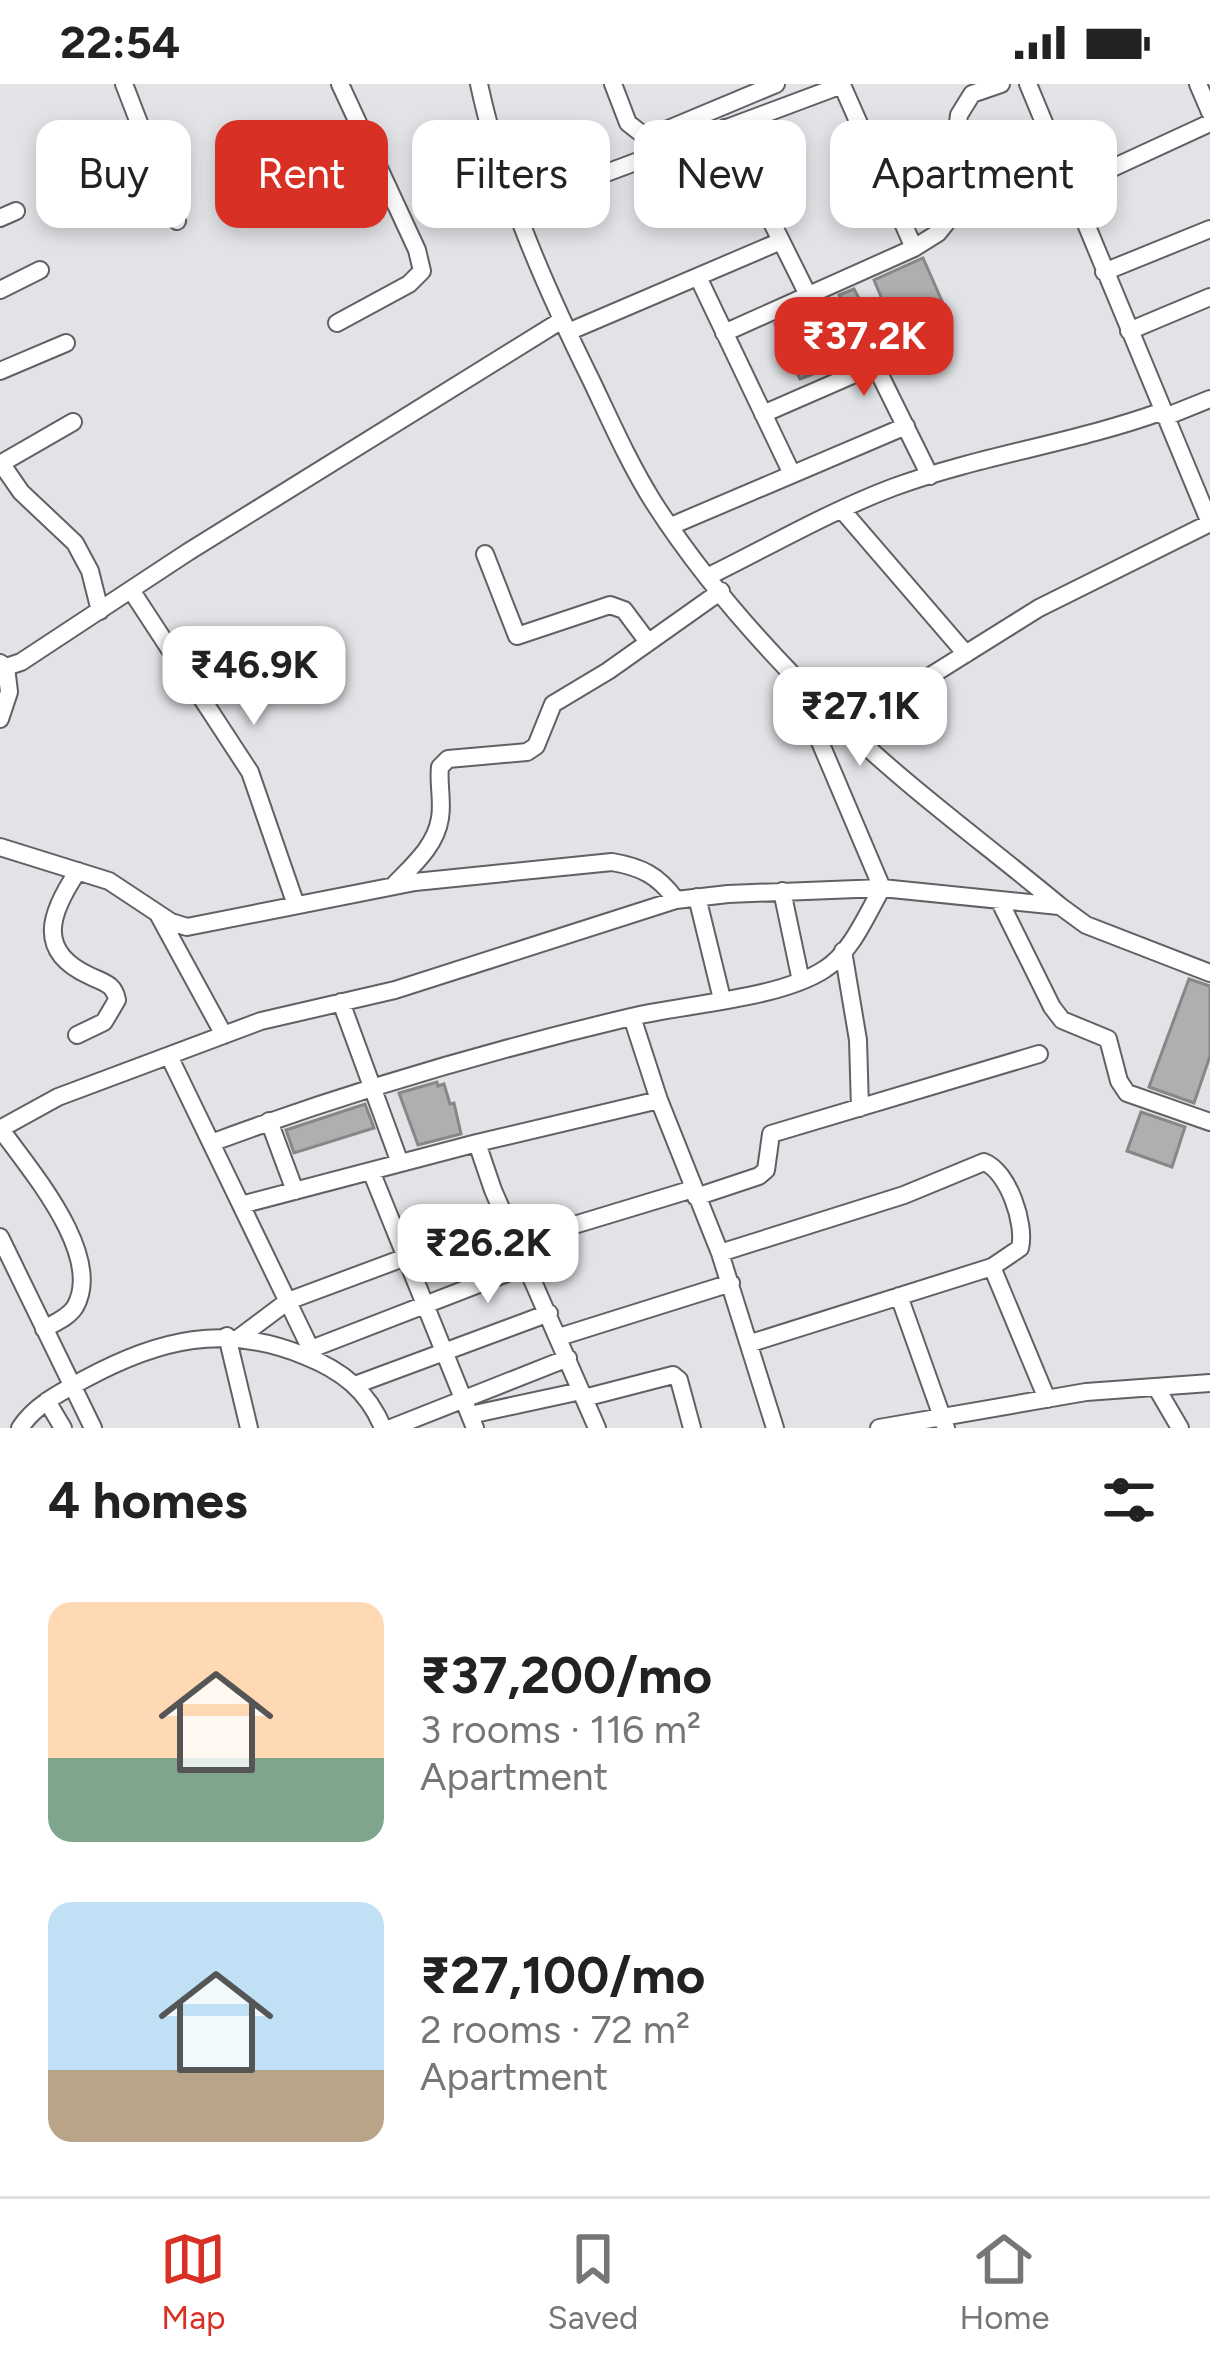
<!DOCTYPE html>
<meta charset="utf-8">
<style>
:root{--surface:#fff;--page:#f2f2f2;--text:#222;--muted:#767676;--line:#e0e0e0;--accent:#d93025}
body{margin:0;font-family:Figtree,sans-serif;background:var(--page);color:var(--text);height:100vh;display:flex;flex-direction:column;font-size:45px;white-space:nowrap}
*{box-sizing:border-box;margin:0}
p{font-size:39px;color:var(--muted)}
.icon{flex:none;width:66px;height:66px;fill:none;stroke:currentColor;stroke-width:2;stroke-linecap:round;stroke-linejoin:round}
.map{position:relative;height:1344px;overflow:hidden}
.panel{display:flex;flex-direction:column;background:var(--surface);flex:1}
.panel>*{flex:none}
.banner{position:absolute;left:36px;top:36px;width:1140px;height:108px;display:flex;gap:24px}
.price{position:absolute;translate:-50% -102px;padding:0 27px;border-radius:24px;background:#fff;color:#222;font-size:39px;line-height:78px;filter:drop-shadow(0 3px 6px #0008)}
.price::after{content:'';position:absolute;left:50%;top:72px;width:36px;height:27px;margin-left:-18px;background:inherit;clip-path:polygon(0 0,100% 0,50% 100%)}
.price.on{background:var(--accent);color:#fff}
ul{padding:0;list-style:none}
li{display:flex;align-items:center;gap:36px;height:300px;padding:0 48px}
li span{display:grid;place-items:center;flex:none;width:336px;height:240px;border-radius:24px;color:#555}
li>.icon{margin-inline-start:auto}
span .icon{width:144px;height:144px;fill:#fffc;stroke-width:1}
li b{font-size:51px}
h2{display:flex;justify-content:space-between;align-items:center;height:144px;padding:0 48px;font-size:51px}
.chip{padding:0 42px;border-radius:24px;background:var(--surface);box-shadow:0 6px 18px #0003;font-size:42px;line-height:108px}
.chip.on{background:var(--accent);color:#fff}
.status{display:flex;justify-content:space-between;align-items:center;height:84px;padding:0 60px;background:var(--surface);direction:ltr}
.status svg{height:33px;fill:currentColor}
.tab-bar{display:flex;justify-content:space-around;align-items:center;height:168px;border-top:3px solid var(--line);background:var(--surface);font-size:33px;color:var(--muted)}
.tab-bar a{display:grid;justify-items:center;gap:6px}
.tab-bar .on{color:var(--accent)}
.map>svg:first-child{display:block}
.building{fill:#b1aeaf;stroke:#898688;stroke-width:3}
.lines{fill:none;stroke-linecap:round;stroke-linejoin:round}
.minor-casing{stroke:#606164;stroke-width:20}
.minor{stroke:#fff;stroke-width:16}
</style>
<div class="status"><b>22:54</b><svg viewBox="0 0 49 12"><path d="M0 12V9h3v3zM5 12V6h3v6zM10 12V3h3v9zM15 12V0h3v12zM26 1h20v11H26zM47 4h2v5h-2z"/></svg></div>
<div class="map">
<svg width="1210" height="1344" viewBox="0 0 1210 1344">
<rect width="100%" height="100%" fill="#e1e3e6"/>
<path class="building" d="M 923,174 L 949,233 L 884,261 L 877,245 L 892,239 L 874,196 Z
M 854,205 L 867,230 L 852,238 L 839,211 Z
M 809,225 L 822,256 L 851,242 L 864,270 L 800,295 L 775,240 Z
M 1189,895 L 1210,902 L 1210,972 L 1194,1019 L 1149,1003 Z
M 437,998 L 438,1002 L 444,1000 L 450,1020 L 454,1019 L 461,1050 L 418,1061 L 399,1009 Z
M 365,1020 L 374,1044 L 294,1069 L 286,1046 Z
M 1141,1028 L 1185,1043 L 1172,1083 L 1127,1067 Z"/>
<g class="lines">
<defs>
<path id="minor" d="M 124,0 L 177,137
M 479,0 C 501,103 545,203 592,298 C 611,338 630,381 654,419 C 706,500 774,575 843,641 C 911,706 988,762 1060,822 L 1086,841 L 1210,889
M 613,0 L 628,39 L 647,54 L 776,0
M 1198,0 L 1210,28
M 725,44 L 808,211
M 1069,104 L 1210,39
M 515,123 L 842,1 L 914,164
M 0,134 L 16,127
M 1104,188 L 1210,145
M 698,193 L 792,390
M 0,206 L 40,186
M 337,239 L 409,200 L 422,187 L 417,166 L 340,0
M 1129,247 L 1210,213
M 568,248 L 781,157
M 724,249 L 914,164 L 938,149 L 946,139 L 959,31 L 972,10 L 1001,0
M 0,287 L 66,259
M 763,330 L 864,286 L 878,287 L 930,392
M 1165,333 L 1210,315
M 1,379 L 21,408 L 75,459 L 90,487 L 100,527
M 0,380 L 73,338
M 842,426 L 966,570
M 671,442 L 906,342
M 485,470 L 517,552 L 610,521 L 624,526 L 648,558
M 709,492 C 770,462 830,427 894,403 C 982,371 1075,359 1163,327
M 131,506 L 250,688 L 296,821
M 0,579 L 6,583 L 21,578 L 188,468 L 562,236
M 0,635 L 9,608 L 6,583
M 847,644 L 1039,524 L 1210,439 L 1028,0
M 0,763 L 109,797 L 171,838 L 187,843 L 415,798 L 612,778 C 641,783 658,791 676,816
M 394,801 C 412,782 436,762 440,734 C 443,717 438,700 440,683 L 448,675 L 527,668 L 536,662 L 553,620 L 608,587 L 721,507
M 782,807 L 801,897
M 697,813 L 722,915
M 999,816 L 1052,923 L 1062,936 L 1108,955 L 1119,997 L 1127,1009 L 1210,1038
M 158,830 L 224,951
M 843,867 L 858,956 L 860,1024
M 341,918 L 400,1079
M 632,933 L 659,1016 L 720,1169 L 775,1344
M 77,951 L 104,938 L 117,916 C 114,900 105,899 90,892 C 34,867 51,827 78,787
M 169,972 L 316,1276
M 269,1037 L 295,1107
M 0,1044 C 28,1084 105,1171 75,1223 C 68,1234 54,1239 44,1245
M 0,1045 L 58,1013 L 261,937 L 395,906 L 676,816 L 728,810 L 882,804 L 1059,822
M 211,1059 C 348,1008 488,967 631,933 C 685,920 780,915 825,885 C 851,869 867,830 882,804 L 795,599
M 477,1059 L 493,1106 L 597,1344
M 371,1087 L 475,1344
M 696,1113 L 759,1092 L 766,1086 L 771,1050 L 1039,970
M 241,1121 L 477,1059 L 659,1016
M 0,1153 L 93,1344
M 518,1158 L 693,1105
M 720,1169 L 904,1111 L 984,1078 C 1008,1087 1026,1140 1020,1164 L 992,1183 L 751,1259
M 992,1183 L 1047,1315
M 899,1212 L 946,1344
M 227,1252 L 249,1344
M 240,1253 L 288,1217 L 508,1135
M 559,1253 L 731,1199
M 311,1265 L 528,1181
M 355,1301 L 549,1229
M 1156,1303 L 1180,1344
M 584,1314 L 673,1291 L 679,1296 L 692,1344
M 47,1317 L 63,1344
M 470,1331 L 581,1307
M 20,1344 C 35,1321 61,1308 85,1295 C 159,1255 225,1239 305,1272 C 341,1286 368,1307 383,1344
M 391,1344 L 568,1274
M 879,1344 L 1086,1308 L 1210,1299"/>
</defs>
<use href="#minor" class="minor-casing"/>
<use href="#minor" class="minor"/>
</g>
</svg>
<b class="price on" style="left:864px;top:315px">₹37.2K</b>
<b class="price" style="left:254px;top:644px">₹46.9K</b>
<b class="price" style="left:860px;top:685px">₹27.1K</b>
<b class="price" style="left:488px;top:1222px">₹26.2K</b>
<div class="banner">
<a class="chip">Buy</a>
<a class="chip on">Rent</a>
<a class="chip">Filters</a>
<a class="chip">New</a>
<a class="chip">Apartment</a>
</div>
</div>
<section class="panel">
<h2>4 homes<svg class="icon" aria-label="filters" viewBox="0 0 24 24"><path d="M4 7h16M4 17h16"/><circle cx="9" cy="7" r="2"/><circle cx="15" cy="17" r="2"/></svg></h2>
<ul>
<li><span style="background:linear-gradient(#ffd9b3 65%,#7fa58c 0)"><svg class="icon" aria-label="home" viewBox="0 0 24 24"><path d="M3 11l9-7 9 7M6 9v11h12V9"/></svg></span><div><b>₹37,200/mo</b><p>3 rooms · 116 m²</p><p>Apartment</p></div></li>
<li><span style="background:linear-gradient(#bfe0f5 70%,#b9a48a 0)"><svg class="icon" aria-label="home" viewBox="0 0 24 24"><path d="M3 11l9-7 9 7M6 9v11h12V9"/></svg></span><div><b>₹27,100/mo</b><p>2 rooms · 72 m²</p><p>Apartment</p></div></li>
</ul>
</section>
<nav class="tab-bar">
<a class="on"><svg class="icon" aria-label="map" viewBox="0 0 24 24"><path d="M3 6l6-2 6 2 6-2v14l-6 2-6-2-6 2zM9 4v14M15 6v14"/></svg>Map</a>
<a><svg class="icon" aria-label="saved" viewBox="0 0 24 24"><path d="M7 4h10v16l-5-4-5 4z"/></svg>Saved</a>
<a><svg class="icon" aria-label="home" viewBox="0 0 24 24"><path d="M3 11l9-7 9 7M6 9v11h12V9"/></svg>Home</a>
</nav>
